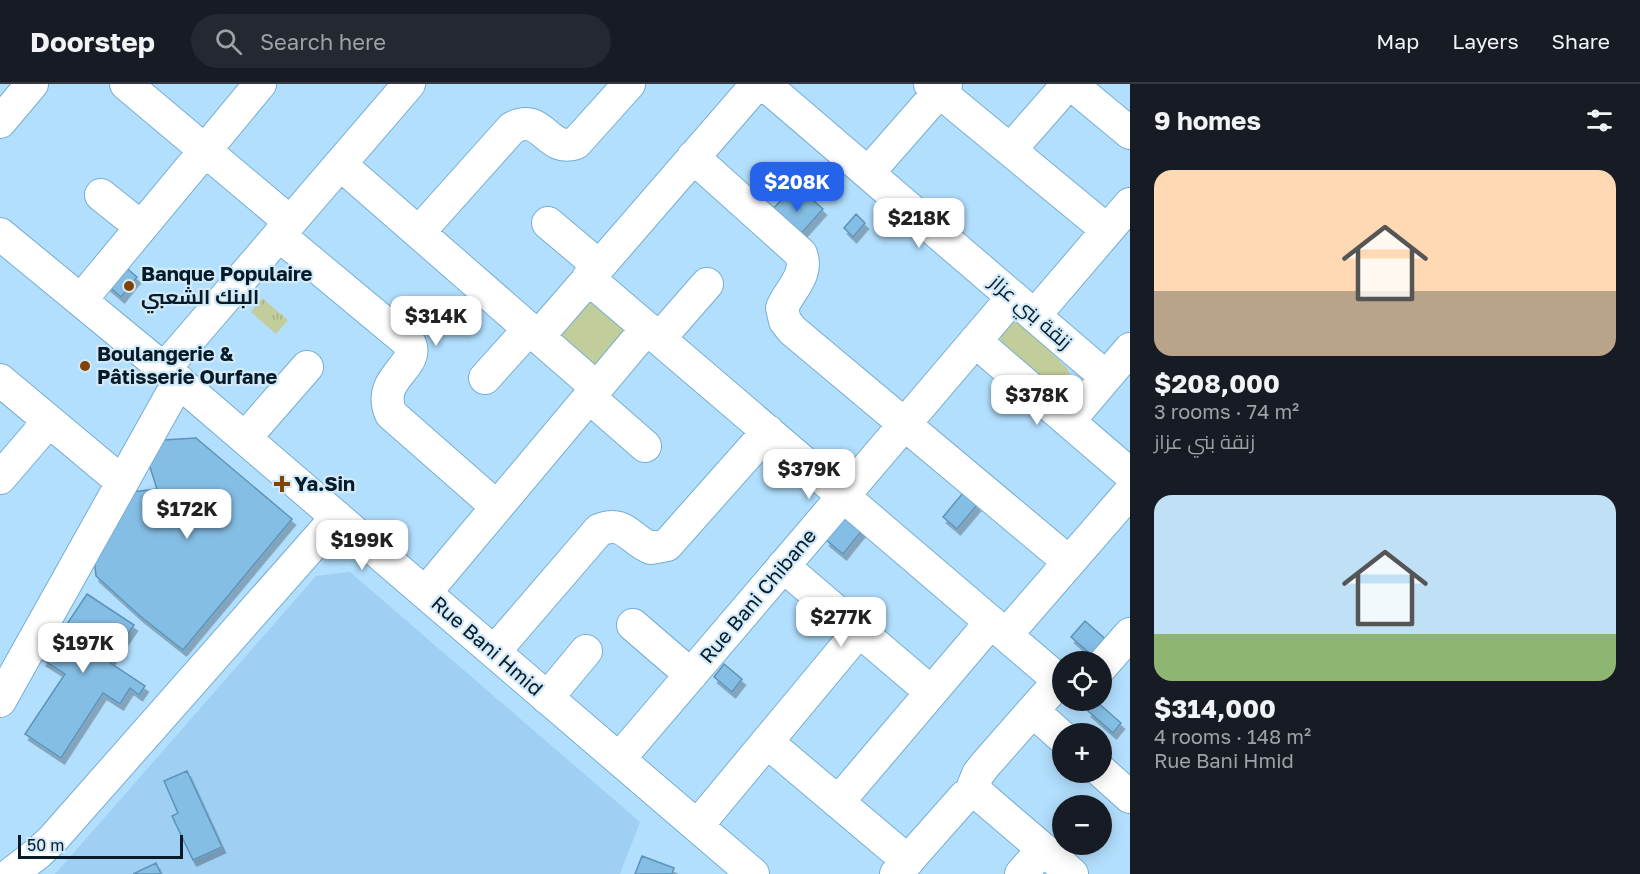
<!DOCTYPE html>
<meta charset="utf-8">
<style>
:root{--surface:#171b24;--page:#242831;--text:#f1f3f6;--muted:#9ea1a6;--line:#363941;--accent:#2563eb}
body{margin:0;font-family:"Golos Text",Cairo,sans-serif;background:var(--page);color:var(--text);height:100vh;display:flex;flex-direction:column;font-size:22px;white-space:nowrap}
*{box-sizing:border-box;margin:0}
p{font-size:20px;color:var(--muted)}
.icon{flex:none;width:33px;height:33px;fill:none;stroke:currentColor;stroke-width:2;stroke-linecap:round;stroke-linejoin:round}
.map{position:relative;flex:1;overflow:hidden}
.side{display:flex;flex-direction:column;background:var(--surface);width:510px}
.side>*{flex:none}
.buttons{position:absolute;left:1052px;top:567px;display:grid;gap:12px}
.buttons a{display:grid;place-items:center;width:60px;height:60px;border-radius:50%;background:var(--surface);box-shadow:0 3px 15px #0003;font-size:30px}
.scale{position:absolute;left:18px;bottom:15px;width:165px;box-sizing:border-box;padding-left:6px;border:3px solid #051b29;border-top:0;font-size:16px;line-height:21px;white-space:nowrap;color:#051b29;-webkit-text-stroke:4px #d2e9f8;paint-order:stroke}
.price{position:absolute;translate:-50% -51px;padding:0 14px;border-radius:12px;background:#fff;color:#222;font-size:20px;line-height:39px;filter:drop-shadow(0 2px 3px #0008)}
.price::after{content:'';position:absolute;left:50%;top:36px;width:18px;height:14px;margin-left:-9px;background:inherit;clip-path:polygon(0 0,100% 0,50% 100%)}
.price.selected{background:var(--accent);color:#fff}
ul{padding:0;list-style:none}
li{display:grid;align-content:center;gap:12px;height:318px;padding:0 24px}
li span{display:grid;place-items:center;height:186px;border-radius:18px;color:#555}
li>.icon{margin-inline-start:auto}
span .icon{width:108px;height:108px;fill:#fffc;stroke-width:1}
li b{font-size:26px}
h2{display:flex;justify-content:space-between;align-items:center;height:72px;padding:0 24px;font-size:26px}
header{display:flex;align-items:center;gap:36px;box-sizing:border-box;height:84px;padding:0 30px;background:var(--surface);border-bottom:2px solid var(--line)}
header strong{font-size:28px}
nav{display:flex;gap:33px;margin-inline-start:auto;font-size:21px}
.search{width:420px;height:54px;background:var(--page);display:flex;align-items:center;gap:15px;box-sizing:border-box;padding:0 21px;border-radius:33px;color:var(--muted);font-size:22px}
main{display:flex;flex:1;min-height:0}
.map>svg:first-child{display:block}
.built{fill:#9fd0f3}
.grass{fill:url(#grass-tufts)}
.garden{fill:#c1cd9a}
.building{fill:#85bee4;stroke:#5d93b8;stroke-width:1.5;filter:url(#shadow)}
.lines{fill:none;stroke-linecap:round;stroke-linejoin:round}
.minor-casing{stroke:#76add3;stroke-width:34}
.minor{stroke:#fff;stroke-width:32}
.poi-dot{fill:#804400;stroke:#d2e9f8;stroke-width:2}
.labels{text-anchor:middle;stroke-width:4.5;stroke-linejoin:round;paint-order:stroke}
.poi-label{font-size:20px;font-weight:bold;fill:#051b29;stroke:#d2e9f8;text-anchor:start}
.street-label{font-size:20px;fill:#051b29;stroke:#d2e9f8}
</style>
<header>
<strong>Doorstep</strong>
<div class="search"><svg class="icon" aria-label="search" viewBox="0 0 24 24"><circle cx="10" cy="10" r="6"/><path d="M15 15l6 6"/></svg>Search here</div>
<nav><a>Map</a><a>Layers</a><a>Share</a></nav>
</header>
<main>
<div class="map">
<svg width="1130" height="790" viewBox="0 0 1130 790">
<defs>
<pattern id="grass-tufts" width="24" height="20" patternUnits="userSpaceOnUse" patternTransform="scale(1.5)"><rect width="24" height="20" fill="#c1cd9a"/><path d="M3 7l-1-3M5 7V3M7 7l1-3M15 17l-1-3M17 17v-4M19 17l1-3" fill="none" stroke="#a4af85"/></pattern>
<filter id="shadow"><feDropShadow dx="3.5" dy="6" stdDeviation="0" flood-color="#0004"/></filter>
</defs>
<rect width="100%" height="100%" fill="#b2dffe"/>
<path class="built" d="M 350,488 L 640,738 L 620,790 L 55,790 L 316,492 Z"/>
<path class="grass" d="M 262,214 L 288,236 L 276,250 L 251,228 Z"/>
<path class="garden" d="M 591,216 L 628,243 L 599,283 L 591,282 L 560,253 Z
M 1017,238 L 1022,240 L 1067,284 L 1070,292 L 1067,303 L 1056,307 L 1001,260 L 1000,249 L 1008,240 Z"/>
<path class="building" d="M 804,108 L 823,125 L 799,152 L 771,127 L 786,111 L 795,119 Z
M 856,130 L 865,139 L 853,153 L 844,144 Z
M 122,180 L 137,193 L 121,213 L 106,200 Z
M 196,354 L 292,435 L 183,566 L 140,532 L 96,492 L 94,474 L 131,408 L 157,405 L 149,380 L 163,356 Z
M 963,409 L 977,421 L 957,445 L 943,433 Z
M 847,431 L 864,444 L 843,470 L 826,456 Z
M 87,510 L 134,541 L 109,578 L 145,602 L 139,611 L 130,604 L 120,620 L 103,609 L 61,674 L 25,650 L 65,590 L 43,576 Z
M 1085,537 L 1110,559 L 1096,575 L 1071,553 Z
M 724,580 L 742,595 L 732,608 L 714,593 Z
M 1096,617 L 1121,639 L 1113,649 L 1088,627 Z
M 187,687 L 222,763 L 193,776 L 172,732 L 178,729 L 164,697 Z
M 642,772 L 674,784 L 672,790 L 635,790 Z
M 156,779 L 161,790 L 133,790 Z"/>
<g class="lines">
<defs>
<path id="minor" d="M 126,0 L 290,138
M 764,0 L 1106,293
M 930,0 L 1107,146
M 1071,0 L 1130,49
M 0,38 L 32,0
M 1011,65 L 1068,0
M 693,73 L 801,170 C 809,191 790,205 782,224 L 785,237 L 792,246 L 1069,478
M 340,80 L 597,304
M 868,89 L 946,0
M 101,111 L 141,143
M 548,139 L 599,182
M 419,148 L 512,44 C 543,27 547,70 576,59 L 629,0
M 0,150 L 164,285 L 753,790
M 279,151 L 410,260 C 420,283 375,294 391,330 L 497,423
M 588,194 L 1062,599
M 81,216 L 260,0
M 1035,231 L 1130,120
M 538,253 L 757,0
M 659,255 L 707,200
M 975,257 L 1130,390
M 164,285 L 409,0
M 485,294 L 529,245
M 0,296 L 122,398
M 589,313 L 645,362
M 1069,337 L 1130,265
M 245,354 L 307,283
M 0,394 L 49,337
M 783,482 L 931,608
M 425,509 L 647,244
M 633,541 L 691,591
M 1006,551 L 1130,408
M 494,568 L 599,446 C 625,435 630,456 651,464 L 667,461 L 768,347
M 1101,583 L 1130,550
M 547,614 L 586,567
M 0,617 L 179,297
M 1033,627 L 1062,653
M 767,658 L 908,777
M 619,675 L 1013,213
M 1101,687 L 1130,713
M 970,710 L 978,690 L 985,681 L 1059,597
M 839,717 L 991,538
M 697,742 L 859,547
M 11,790 L 38,769 L 52,756 L 337,433
M 896,790 L 965,712 L 970,710 L 981,712 L 1072,790
M 1021,790 L 1043,765"/>
</defs>
<use href="#minor" class="minor-casing"/>
<use href="#minor" class="minor"/>
</g>
<g class="poi-dot">
<circle cx="129" cy="202" r="6"/>
<circle cx="85" cy="282" r="6"/>
<path d="M279 391h6v6h6v6h-6v6h-6v-6h-6v-6h6z"/>
</g>
<g class="labels">
<g class="poi-label">
<text x="141" y="197">Banque Populaire<tspan x="141" dy="23">البنك الشعبي</tspan></text>
<text x="97" y="277">Boulangerie &amp;<tspan x="97" dy="23">Pâtisserie Ourfane</tspan></text>
<text x="294" y="407">Ya.Sin</text>
</g>
<g class="street-label">
<text transform="translate(1031 228) rotate(41)" y="7">زنقة بني عزاز</text>
<text transform="translate(758 512) rotate(-50)" y="7">Rue Bani Chibane</text>
<text transform="translate(487 562) rotate(41)" y="7">Rue Bani Hmid</text>
</g>
</g>
</svg>
<div class="buttons">
<a><svg class="icon" aria-label="locate" viewBox="0 0 24 24"><circle cx="12" cy="12" r="6"/><path d="M12 2v4M12 18v4M2 12h4M18 12h4"/></svg></a>
<a>+</a>
<a>−</a>
</div>
<div class="scale">50 m</div>
<b class="price selected" style="left:797px;top:129px">$208K</b>
<b class="price" style="left:919px;top:165px">$218K</b>
<b class="price" style="left:436px;top:263px">$314K</b>
<b class="price" style="left:1037px;top:342px">$378K</b>
<b class="price" style="left:809px;top:416px">$379K</b>
<b class="price" style="left:187px;top:456px">$172K</b>
<b class="price" style="left:362px;top:487px">$199K</b>
<b class="price" style="left:841px;top:564px">$277K</b>
<b class="price" style="left:83px;top:590px">$197K</b>
</div>
<section class="side">
<h2>9 homes<svg class="icon" aria-label="filters" viewBox="0 0 24 24"><path d="M4 7h16M4 17h16"/><circle cx="9" cy="7" r="2"/><circle cx="15" cy="17" r="2"/></svg></h2>
<ul>
<li><span style="background:linear-gradient(#ffd9b3 65%,#b9a48a 0)"><svg class="icon" aria-label="home" viewBox="0 0 24 24"><path d="M3 11l9-7 9 7M6 9v11h12V9"/></svg></span><div><b>$208,000</b><p>3 rooms · 74 m²</p><p>زنقة بني عزاز</p></div></li>
<li><span style="background:linear-gradient(#bfe0f5 75%,#8fb573 0)"><svg class="icon" aria-label="home" viewBox="0 0 24 24"><path d="M3 11l9-7 9 7M6 9v11h12V9"/></svg></span><div><b>$314,000</b><p>4 rooms · 148 m²</p><p>Rue Bani Hmid</p></div></li>
</ul>
</section>
</main>
